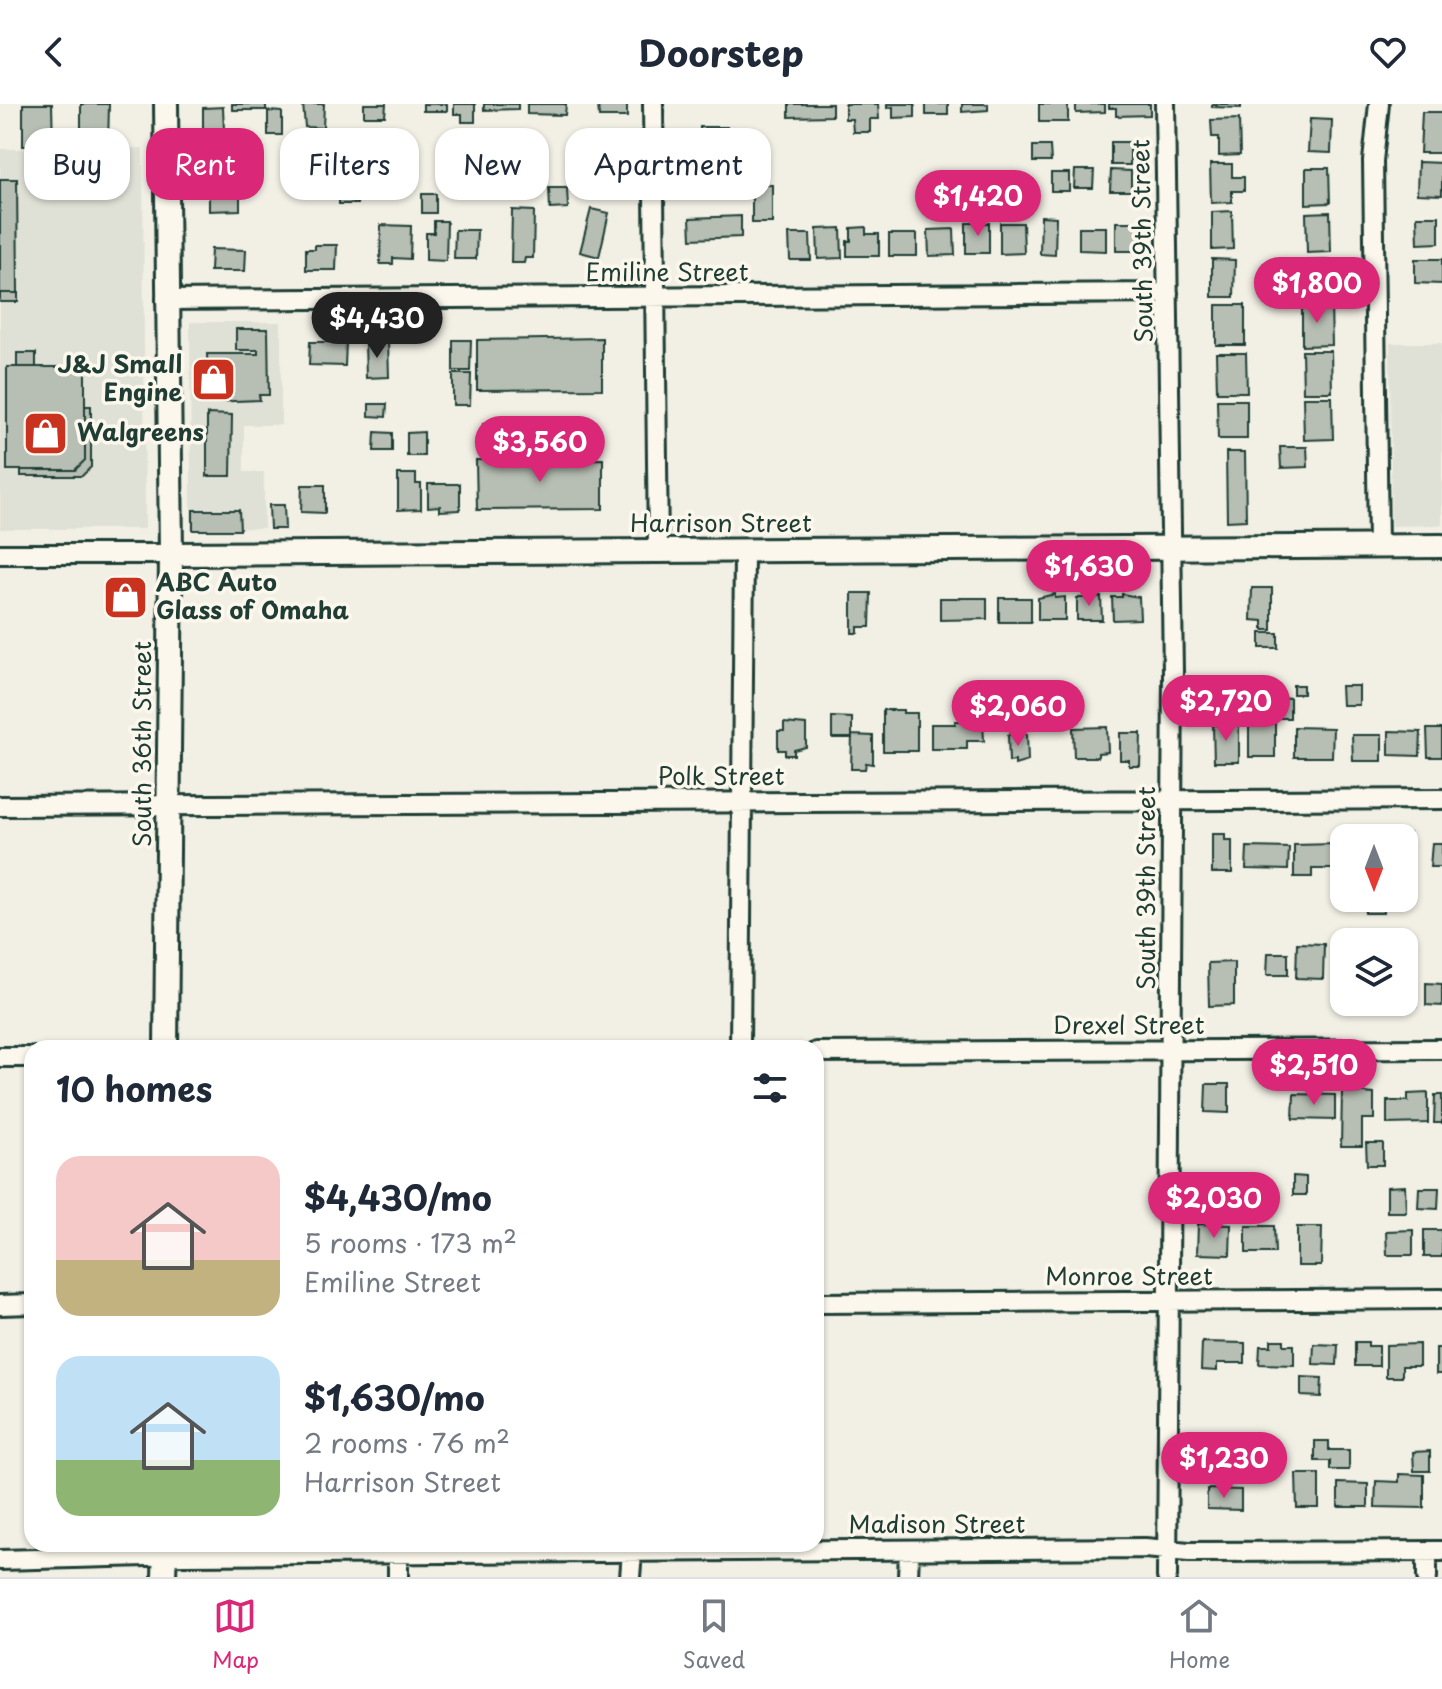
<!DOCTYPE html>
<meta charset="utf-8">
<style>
:root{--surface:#fff;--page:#f2f2f3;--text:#1f2937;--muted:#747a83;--line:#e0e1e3;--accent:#db2777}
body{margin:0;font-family:"Playpen Sans",sans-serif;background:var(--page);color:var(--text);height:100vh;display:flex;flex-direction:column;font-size:30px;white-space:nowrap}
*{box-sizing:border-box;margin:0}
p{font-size:26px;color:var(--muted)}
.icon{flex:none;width:44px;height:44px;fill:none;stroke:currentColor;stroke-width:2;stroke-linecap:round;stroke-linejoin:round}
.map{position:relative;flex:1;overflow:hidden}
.side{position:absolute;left:24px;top:936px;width:800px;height:512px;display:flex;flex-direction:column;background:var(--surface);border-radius:24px;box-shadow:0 2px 6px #0004}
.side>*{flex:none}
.hud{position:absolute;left:24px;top:24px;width:800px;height:72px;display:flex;gap:16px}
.needle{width:52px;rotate:180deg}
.buttons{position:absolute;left:1330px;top:720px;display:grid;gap:16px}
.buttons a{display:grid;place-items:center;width:88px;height:88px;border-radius:16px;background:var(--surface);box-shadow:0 2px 6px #0004;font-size:40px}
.price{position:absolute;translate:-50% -68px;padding:0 18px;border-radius:28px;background:var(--accent);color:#fff;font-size:26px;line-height:52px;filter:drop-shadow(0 2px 4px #0008)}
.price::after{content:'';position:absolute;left:50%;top:48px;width:24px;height:18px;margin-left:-12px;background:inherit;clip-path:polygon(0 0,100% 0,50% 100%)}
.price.selected{background:#222;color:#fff}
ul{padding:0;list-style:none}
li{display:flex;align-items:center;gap:24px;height:200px;padding:0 32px}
li span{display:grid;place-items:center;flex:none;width:224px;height:160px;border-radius:24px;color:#555}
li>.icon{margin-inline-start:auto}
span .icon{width:96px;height:96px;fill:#fffc;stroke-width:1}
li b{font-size:34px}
h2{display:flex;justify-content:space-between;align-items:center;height:96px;padding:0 32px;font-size:34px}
.tag{padding:0 28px;border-radius:24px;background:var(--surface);box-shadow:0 2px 6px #0004;font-size:28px;line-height:72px}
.tag.selected{background:var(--accent);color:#fff}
header{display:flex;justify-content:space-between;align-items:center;height:104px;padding:0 32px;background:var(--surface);font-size:36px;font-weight:700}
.tabs{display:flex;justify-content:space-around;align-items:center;height:112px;border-top:2px solid var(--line);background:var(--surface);font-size:22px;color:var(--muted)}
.tabs a{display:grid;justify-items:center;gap:4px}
.tabs .selected{color:var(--accent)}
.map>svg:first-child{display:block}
.built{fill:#e0e1d6}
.building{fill:#b7beb3;stroke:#1f3d34;stroke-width:2}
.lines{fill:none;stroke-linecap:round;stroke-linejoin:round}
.minor-casing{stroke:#1f3d34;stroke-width:24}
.major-casing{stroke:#1f3d34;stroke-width:28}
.minor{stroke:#fbf7ec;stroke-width:18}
.major{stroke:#fbf7ec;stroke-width:22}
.labels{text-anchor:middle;stroke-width:7;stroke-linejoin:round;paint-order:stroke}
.street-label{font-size:24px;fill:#1f3d34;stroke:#fbf7ec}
.poi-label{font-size:24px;font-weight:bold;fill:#1f3d34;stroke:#fbf7ec;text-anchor:start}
</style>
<header><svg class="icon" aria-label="back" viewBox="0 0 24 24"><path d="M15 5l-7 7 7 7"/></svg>Doorstep<svg class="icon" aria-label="heart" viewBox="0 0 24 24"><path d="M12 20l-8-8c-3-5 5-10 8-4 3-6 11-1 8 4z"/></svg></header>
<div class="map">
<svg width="1442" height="1473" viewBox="0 0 1442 1473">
<rect width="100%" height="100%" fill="#f2f0e5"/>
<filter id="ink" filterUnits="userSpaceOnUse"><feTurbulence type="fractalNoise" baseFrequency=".0125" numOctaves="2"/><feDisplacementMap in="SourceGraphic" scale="16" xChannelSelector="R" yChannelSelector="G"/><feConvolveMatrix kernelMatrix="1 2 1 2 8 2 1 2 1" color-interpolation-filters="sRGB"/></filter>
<g filter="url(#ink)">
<path class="built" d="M 143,44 L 145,425 L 0,425 L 0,45 Z
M 190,218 L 281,218 L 281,321 L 244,321 L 244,368 L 264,368 L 264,424 L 191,425 Z
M 1390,239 L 1442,239 L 1442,421 L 1391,422 Z"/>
<path class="building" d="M 23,0 L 52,0 L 53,41 L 23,42 Z
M 81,0 L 109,0 L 108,42 L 81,42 Z
M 232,0 L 266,0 L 266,6 L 232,6 Z
M 303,0 L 324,0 L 323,24 L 305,23 Z
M 364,0 L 386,0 L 385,12 L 364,12 Z
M 423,0 L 447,0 L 447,7 L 423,7 Z
M 454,0 L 475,0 L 475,18 L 462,18 L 462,10 L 454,10 Z
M 484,0 L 518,0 L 518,5 L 484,6 Z
M 527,0 L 566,0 L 565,11 L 527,10 Z
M 598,0 L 627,0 L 627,13 L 599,13 Z
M 789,0 L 832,0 L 832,12 L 789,13 Z
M 845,0 L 878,0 L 879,15 L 870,15 L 870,28 L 853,28 L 852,15 L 845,15 Z
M 887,0 L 915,0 L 915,13 L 893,14 L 893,3 L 887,4 Z
M 926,0 L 948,0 L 948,11 L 926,11 Z
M 962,0 L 988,0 L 988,6 L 962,8 Z
M 1039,0 L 1068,0 L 1068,18 L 1039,18 Z
M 1076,0 L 1105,0 L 1105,8 L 1076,9 Z
M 1109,0 L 1150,0 L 1150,11 L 1116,12 L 1116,4 L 1109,4 Z
M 1212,0 L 1241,0 L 1241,4 L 1212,3 Z
M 223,3 L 224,26 L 203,27 L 203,4 Z
M 268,7 L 282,8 L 282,31 L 268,31 Z
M 1422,8 L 1442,8 L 1442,49 L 1420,49 Z
M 1239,15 L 1240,51 L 1219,52 L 1219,33 L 1212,33 L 1211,16 Z
M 1310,15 L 1332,16 L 1331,49 L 1308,48 Z
M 700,23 L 727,23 L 727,58 L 719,59 L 719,71 L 695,72 L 695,34 L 700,34 Z
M 458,36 L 478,36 L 478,58 L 458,58 Z
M 370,38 L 371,50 L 357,51 L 357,39 Z
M 1111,38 L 1130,38 L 1130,61 L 1111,61 Z
M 1033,42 L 1050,42 L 1051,58 L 1033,58 Z
M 613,43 L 630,43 L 630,57 L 614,58 Z
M 1418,58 L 1442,59 L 1442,91 L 1417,90 Z
M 1210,60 L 1232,60 L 1232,73 L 1244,73 L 1244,87 L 1232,87 L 1232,98 L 1211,99 Z
M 1306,64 L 1329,64 L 1330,99 L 1306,100 Z
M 1075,66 L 1094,66 L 1093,84 L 1074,84 Z
M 1111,66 L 1131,67 L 1131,87 L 1110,87 Z
M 1051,69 L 1069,69 L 1069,87 L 1051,87 Z
M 0,75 L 17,75 L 18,189 L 0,189 Z
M 494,77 L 508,77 L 508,94 L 495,94 Z
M 992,77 L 1011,77 L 1010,98 L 991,97 Z
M 960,80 L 981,81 L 981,100 L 959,99 Z
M 752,81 L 772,81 L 772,119 L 752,119 Z
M 339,82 L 357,82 L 357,100 L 339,100 Z
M 549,84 L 567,84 L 568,104 L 550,105 Z
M 209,85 L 231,85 L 231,92 L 240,92 L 240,106 L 209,107 Z
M 422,90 L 436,90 L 436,109 L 422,109 Z
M 940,91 L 941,109 L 929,109 L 929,92 Z
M 591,105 L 609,109 L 599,153 L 580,148 Z
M 512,106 L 534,107 L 533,154 L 525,154 L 524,159 L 511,159 Z
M 1232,107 L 1233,145 L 1212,146 L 1212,108 Z
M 1330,108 L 1331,148 L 1307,149 L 1306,109 Z
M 741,112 L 741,133 L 691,135 L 690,114 Z
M 1041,112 L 1056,113 L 1055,151 L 1040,150 Z
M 1417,112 L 1439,112 L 1439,139 L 1418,140 Z
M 434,117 L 447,117 L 446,157 L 426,156 L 426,129 L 434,129 Z
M 1116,118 L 1139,118 L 1139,147 L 1116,147 Z
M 966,119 L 989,119 L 989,149 L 966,149 Z
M 1000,119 L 1023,119 L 1024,149 L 1000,150 Z
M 381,121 L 411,122 L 410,155 L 393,154 L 393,160 L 380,160 Z
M 866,123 L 866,130 L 879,130 L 879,152 L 847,152 L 847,137 L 851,137 L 851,124 Z
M 1079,123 L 1106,123 L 1106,147 L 1079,146 Z
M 841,124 L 842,154 L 818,155 L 817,125 Z
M 954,125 L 955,151 L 929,152 L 928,126 Z
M 455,126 L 477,126 L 476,155 L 454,155 Z
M 789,130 L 810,130 L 811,156 L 790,156 Z
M 889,130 L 917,130 L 917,152 L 889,152 Z
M 315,141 L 337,141 L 336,166 L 306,166 L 306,145 L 315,145 Z
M 211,145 L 246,146 L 245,167 L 210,167 Z
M 1212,155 L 1235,156 L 1234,193 L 1212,193 Z
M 1415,155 L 1442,155 L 1442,180 L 1415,179 Z
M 1329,156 L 1330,193 L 1306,193 L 1305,157 Z
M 0,189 L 18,189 L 18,198 L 0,198 Z
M 1331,199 L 1332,241 L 1302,242 L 1302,200 Z
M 1216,201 L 1245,201 L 1245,241 L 1216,241 Z
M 236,225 L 268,225 L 269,291 L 259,291 L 260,296 L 209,298 L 207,250 L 258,250 L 258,246 L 236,246 Z
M 602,234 L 602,285 L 477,286 L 477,236 Z
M 453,236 L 471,236 L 470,267 L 453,267 Z
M 388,237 L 389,273 L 366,274 L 365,238 Z
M 310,238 L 346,238 L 345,262 L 309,261 Z
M 1302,247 L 1331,247 L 1332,288 L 1303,288 Z
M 17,249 L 36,249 L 36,263 L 17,263 Z
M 1216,249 L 1246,249 L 1247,288 L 1217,288 Z
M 7,263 L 85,263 L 85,356 L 75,366 L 7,366 Z
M 453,270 L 471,270 L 470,301 L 453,301 Z
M 1303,293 L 1332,293 L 1333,335 L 1304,336 Z
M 1217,296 L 1247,296 L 1247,335 L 1218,335 Z
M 369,300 L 387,300 L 386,313 L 369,312 Z
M 85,302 L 91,302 L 91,363 L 82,372 L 21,372 L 21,366 L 75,366 L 85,356 Z
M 207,310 L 232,311 L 231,372 L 207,372 Z
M 483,320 L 499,320 L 499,340 L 482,340 Z
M 375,328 L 392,329 L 392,347 L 374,347 Z
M 424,328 L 424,352 L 407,352 L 407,329 Z
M 1280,343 L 1307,343 L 1308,363 L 1281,364 Z
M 1226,348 L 1245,348 L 1246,416 L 1227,417 Z
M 603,355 L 603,405 L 477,406 L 476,356 Z
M 398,370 L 416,370 L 416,380 L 421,380 L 421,405 L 398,406 Z
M 428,380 L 460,380 L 460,406 L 440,407 L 440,402 L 428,403 Z
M 302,381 L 325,381 L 325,409 L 301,408 Z
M 269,401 L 284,401 L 285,425 L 270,425 Z
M 193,406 L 239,406 L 240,426 L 193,426 Z
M 1252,484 L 1272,484 L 1272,526 L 1263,526 L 1263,517 L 1251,516 Z
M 852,489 L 871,489 L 870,523 L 858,523 L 858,529 L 852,529 Z
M 1055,490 L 1055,494 L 1065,493 L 1065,516 L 1038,516 L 1038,494 Z
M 1122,490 L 1139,493 L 1140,515 L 1113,516 L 1112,493 L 1122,493 Z
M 1086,491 L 1101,493 L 1102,516 L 1077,516 L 1077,494 L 1086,494 Z
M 940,494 L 987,494 L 987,515 L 940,516 Z
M 999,494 L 1031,494 L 1031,518 L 999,518 Z
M 1260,529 L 1278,529 L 1278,544 L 1260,544 Z
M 993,578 L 993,600 L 969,601 L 968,579 Z
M 1293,581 L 1303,581 L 1303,590 L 1293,590 Z
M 1341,582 L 1359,582 L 1359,601 L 1342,601 Z
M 1277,593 L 1290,594 L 1290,614 L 1277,614 Z
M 998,599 L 1008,599 L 1009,624 L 996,624 Z
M 883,606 L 903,606 L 903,609 L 917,609 L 917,647 L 883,647 Z
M 832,613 L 852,614 L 852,634 L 832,634 Z
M 955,617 L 983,617 L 984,637 L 967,637 L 967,645 L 931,645 L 931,620 L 955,620 Z
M 784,619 L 806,621 L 806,643 L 794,646 L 794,651 L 785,651 L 785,646 L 778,646 L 778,627 L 784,627 Z
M 1249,619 L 1275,619 L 1275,653 L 1249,653 Z
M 1213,621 L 1239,621 L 1239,658 L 1214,658 Z
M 1107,623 L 1108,648 L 1098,649 L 1098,653 L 1074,653 L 1073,624 Z
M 1294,623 L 1333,624 L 1332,653 L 1294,653 Z
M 1427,625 L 1442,625 L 1442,653 L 1428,653 Z
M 1389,627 L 1421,628 L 1420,652 L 1389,651 Z
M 1019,628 L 1027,630 L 1028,657 L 1015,661 L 1015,657 L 1009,658 L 1008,631 Z
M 1120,629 L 1141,629 L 1140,662 L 1129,662 L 1129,656 L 1120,656 Z
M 852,631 L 873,632 L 873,660 L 866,659 L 865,665 L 851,665 Z
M 1352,631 L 1382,631 L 1382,657 L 1353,657 Z
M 1391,729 L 1409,729 L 1409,761 L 1404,761 L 1404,734 L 1391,734 Z
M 1212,730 L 1225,730 L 1225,736 L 1232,736 L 1232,769 L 1212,769 Z
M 1355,730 L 1376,730 L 1376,734 L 1355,734 Z
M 1432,739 L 1442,739 L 1442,763 L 1430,763 Z
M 1335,740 L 1335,765 L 1312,765 L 1312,773 L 1294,773 L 1294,741 Z
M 1247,743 L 1289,744 L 1288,766 L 1246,765 Z
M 1365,794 L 1383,794 L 1383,809 L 1365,809 Z
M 1297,839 L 1324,840 L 1323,875 L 1296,874 Z
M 1268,849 L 1288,849 L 1288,871 L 1267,871 Z
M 1234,858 L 1234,901 L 1209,902 L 1208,859 Z
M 1341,863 L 1344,863 L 1344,898 L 1366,899 L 1341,899 Z
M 1415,879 L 1416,902 L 1388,903 L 1388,898 L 1404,898 L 1404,880 Z
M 1426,879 L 1442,880 L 1442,902 L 1426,901 Z
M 1206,980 L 1229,980 L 1229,1009 L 1205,1008 Z
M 1342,987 L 1374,990 L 1374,1015 L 1362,1015 L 1362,1042 L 1341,1042 Z
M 1428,989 L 1428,1019 L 1387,1020 L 1387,997 L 1408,997 L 1408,990 Z
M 1294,990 L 1335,991 L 1335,1016 L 1293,1015 Z
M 1435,991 L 1442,991 L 1442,1019 L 1434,1019 Z
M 1366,1039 L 1383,1039 L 1383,1061 L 1367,1061 Z
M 1293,1072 L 1306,1073 L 1306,1091 L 1293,1091 Z
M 1405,1082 L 1406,1108 L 1387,1108 L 1387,1083 Z
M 1419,1084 L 1439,1084 L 1438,1105 L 1418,1104 Z
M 1198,1120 L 1231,1121 L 1230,1151 L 1197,1150 Z
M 1246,1122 L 1274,1122 L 1275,1149 L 1246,1149 Z
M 1297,1123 L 1322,1123 L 1321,1162 L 1297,1162 Z
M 1413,1126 L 1413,1151 L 1387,1151 L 1386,1127 Z
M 1424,1126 L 1442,1126 L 1442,1153 L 1424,1153 Z
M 1271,1236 L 1284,1236 L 1284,1241 L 1294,1241 L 1294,1261 L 1259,1260 L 1260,1242 L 1271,1242 Z
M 1202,1238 L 1245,1239 L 1245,1259 L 1217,1259 L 1217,1267 L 1201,1266 Z
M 1355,1238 L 1368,1238 L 1368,1242 L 1379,1242 L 1379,1262 L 1355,1262 Z
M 1314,1240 L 1338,1241 L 1337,1261 L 1313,1260 Z
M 1419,1240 L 1419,1262 L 1402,1262 L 1402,1273 L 1386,1273 L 1386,1241 Z
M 1436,1244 L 1442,1244 L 1442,1270 L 1436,1270 Z
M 1301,1273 L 1322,1274 L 1321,1293 L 1301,1292 Z
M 1218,1331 L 1245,1331 L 1246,1356 L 1254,1356 L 1254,1371 L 1219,1372 Z
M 1315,1337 L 1329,1337 L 1329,1346 L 1349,1346 L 1349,1366 L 1330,1366 L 1330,1357 L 1315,1357 Z
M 1430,1347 L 1430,1367 L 1414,1367 L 1413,1348 Z
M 1296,1370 L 1319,1370 L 1319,1404 L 1297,1404 Z
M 1399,1370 L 1424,1371 L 1424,1404 L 1375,1403 L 1376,1377 L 1399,1378 Z
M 1338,1379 L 1368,1380 L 1368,1403 L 1338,1403 Z
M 1207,1385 L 1241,1386 L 1241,1406 L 1207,1405 Z"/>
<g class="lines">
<defs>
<path id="minor" d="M 653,0 L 658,446
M 1165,0 L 1173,569 L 1167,1473
M 166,196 L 1168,189
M 1378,442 L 1373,57 L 1379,0
M 0,450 L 171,450
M 0,702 L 1442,695
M 740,944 L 744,446
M 816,948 L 1442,945
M 0,953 L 32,953
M 816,1199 L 1442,1195
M 0,1201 L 32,1200
M 0,1456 L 184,1451 L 1145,1444 L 1189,1448 L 1442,1447
M 398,1473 L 398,1449
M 630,1473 L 632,1448
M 908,1473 L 909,1446
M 1427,1473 L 1427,1447"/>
<path id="major" d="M 166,0 L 171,450 L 166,944
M 171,450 L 1442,442
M 164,1473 L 165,1440"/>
</defs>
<use href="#minor" class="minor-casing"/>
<use href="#major" class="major-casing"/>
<use href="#minor" class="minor"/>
<use href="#major" class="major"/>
</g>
</g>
<defs>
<symbol id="shop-square" viewBox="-11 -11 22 22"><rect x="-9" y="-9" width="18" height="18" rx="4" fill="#c8321e" stroke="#fbf7ec"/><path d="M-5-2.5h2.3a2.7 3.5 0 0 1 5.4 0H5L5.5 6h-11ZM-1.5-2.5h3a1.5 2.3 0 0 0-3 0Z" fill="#fff"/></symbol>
</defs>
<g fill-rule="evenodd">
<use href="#shop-square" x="188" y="250" width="51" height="51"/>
<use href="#shop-square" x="20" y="304" width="51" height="51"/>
<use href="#shop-square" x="100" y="468" width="51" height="51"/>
</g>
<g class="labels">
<g class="street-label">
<text transform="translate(1143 137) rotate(-91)" y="8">South 39th Street</text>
<text x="667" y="177">Emiline Street</text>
<text x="721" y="428">Harrison Street</text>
<text transform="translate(143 640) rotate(-90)" y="8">South 36th Street</text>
<text x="721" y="681">Polk Street</text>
<text transform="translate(1147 784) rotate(-90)" y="8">South 39th Street</text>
<text x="1129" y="930">Drexel Street</text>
<text x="1129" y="1181">Monroe Street</text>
<text x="937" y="1429">Madison Street</text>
</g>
<g class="poi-label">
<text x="182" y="269" text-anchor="end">J&amp;J Small<tspan x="182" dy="28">Engine</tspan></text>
<text x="77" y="337">Walgreens</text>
<text x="156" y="487">ABC Auto<tspan x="156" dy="28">Glass of Omaha</tspan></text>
</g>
</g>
</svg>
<div class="buttons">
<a><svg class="needle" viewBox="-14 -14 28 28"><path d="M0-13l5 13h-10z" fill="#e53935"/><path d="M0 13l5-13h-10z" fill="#747a83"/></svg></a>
<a><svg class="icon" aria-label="layers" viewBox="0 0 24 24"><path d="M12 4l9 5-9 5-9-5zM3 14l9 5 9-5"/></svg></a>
</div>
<b class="price" style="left:978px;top:134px">$1,420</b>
<b class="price" style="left:1317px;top:221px">$1,800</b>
<b class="price selected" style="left:377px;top:256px">$4,430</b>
<b class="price" style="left:540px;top:380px">$3,560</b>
<b class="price" style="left:1089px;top:504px">$1,630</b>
<b class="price" style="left:1226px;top:639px">$2,720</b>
<b class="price" style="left:1018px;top:644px">$2,060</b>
<b class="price" style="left:1314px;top:1003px">$2,510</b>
<b class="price" style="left:1214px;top:1136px">$2,030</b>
<b class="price" style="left:1224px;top:1396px">$1,230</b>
<div class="hud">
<a class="tag">Buy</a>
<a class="tag selected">Rent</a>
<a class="tag">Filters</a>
<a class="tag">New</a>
<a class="tag">Apartment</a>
</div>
<section class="side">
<h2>10 homes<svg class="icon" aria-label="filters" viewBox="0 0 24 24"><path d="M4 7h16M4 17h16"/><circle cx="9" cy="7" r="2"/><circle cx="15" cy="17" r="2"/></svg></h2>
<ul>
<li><span style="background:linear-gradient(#f6c9c9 65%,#c2b280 0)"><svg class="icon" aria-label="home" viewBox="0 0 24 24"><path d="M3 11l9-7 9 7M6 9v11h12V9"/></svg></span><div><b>$4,430/mo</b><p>5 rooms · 173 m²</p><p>Emiline Street</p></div></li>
<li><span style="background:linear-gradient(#bfe0f5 65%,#8fb573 0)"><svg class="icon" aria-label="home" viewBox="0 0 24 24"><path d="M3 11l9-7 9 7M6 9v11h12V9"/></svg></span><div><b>$1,630/mo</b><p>2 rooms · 76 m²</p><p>Harrison Street</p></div></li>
</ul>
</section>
</div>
<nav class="tabs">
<a class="selected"><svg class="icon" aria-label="map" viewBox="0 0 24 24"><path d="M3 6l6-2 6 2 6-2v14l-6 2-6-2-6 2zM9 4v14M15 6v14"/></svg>Map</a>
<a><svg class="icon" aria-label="saved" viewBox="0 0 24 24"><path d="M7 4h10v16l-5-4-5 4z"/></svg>Saved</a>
<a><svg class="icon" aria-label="home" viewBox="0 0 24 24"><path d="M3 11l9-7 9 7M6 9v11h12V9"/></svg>Home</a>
</nav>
